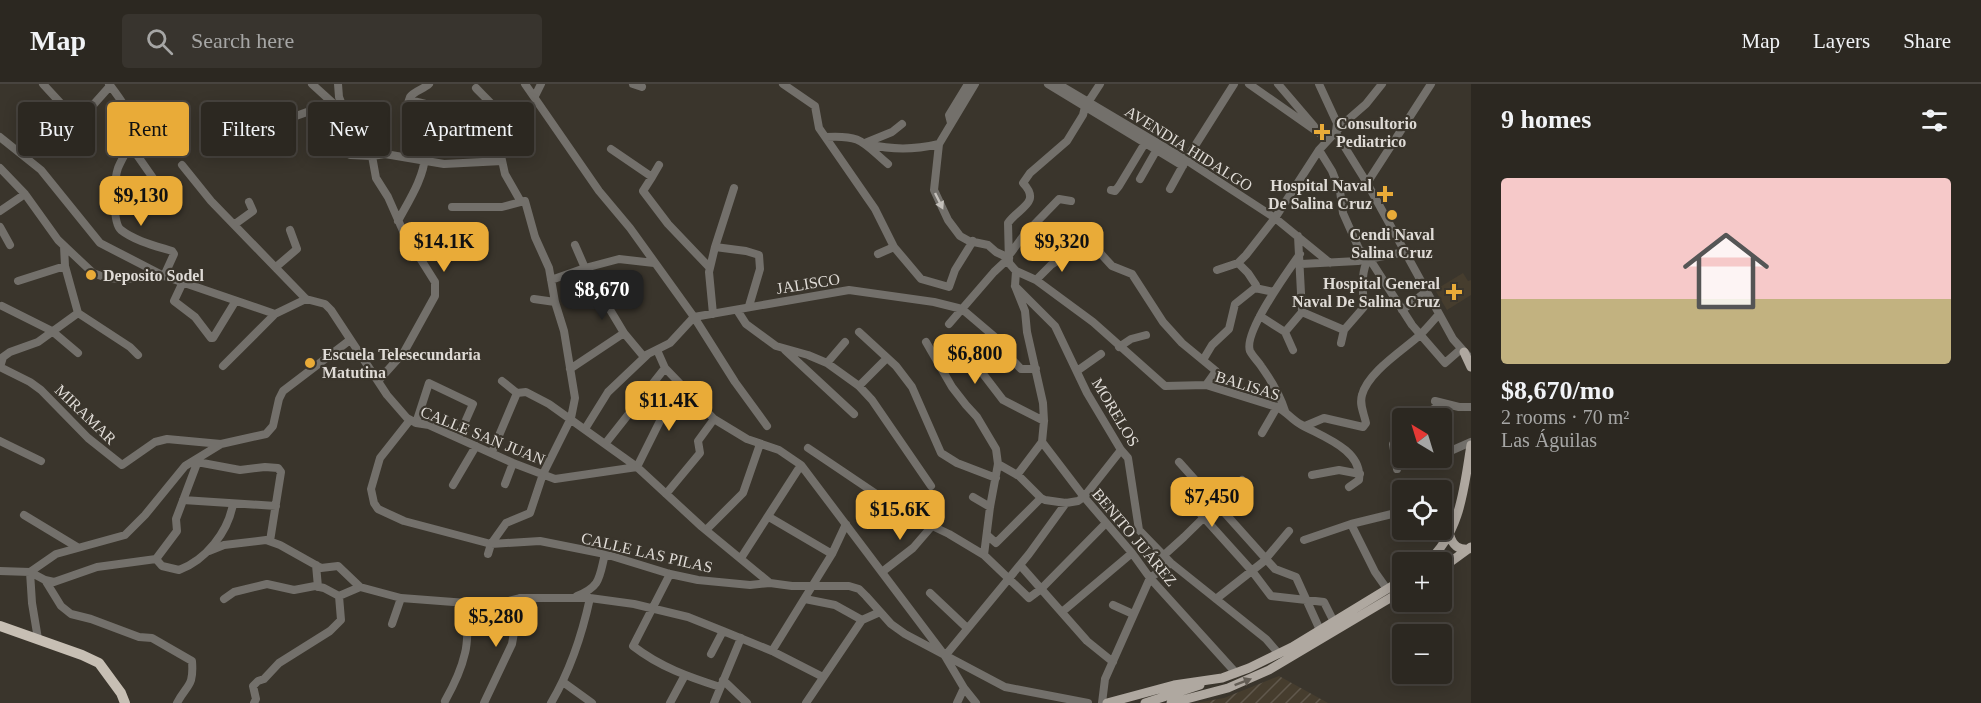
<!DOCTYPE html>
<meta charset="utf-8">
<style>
:root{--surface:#2c2821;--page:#38342e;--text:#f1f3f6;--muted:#a6a6a5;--line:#48443f;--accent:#e9ab38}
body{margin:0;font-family:"Times New Roman",serif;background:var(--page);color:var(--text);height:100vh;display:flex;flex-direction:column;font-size:22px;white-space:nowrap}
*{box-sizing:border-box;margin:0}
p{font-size:20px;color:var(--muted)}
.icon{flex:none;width:33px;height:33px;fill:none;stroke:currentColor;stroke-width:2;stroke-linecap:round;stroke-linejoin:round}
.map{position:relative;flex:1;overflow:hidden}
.panel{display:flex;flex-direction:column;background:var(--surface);width:510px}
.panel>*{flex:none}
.hud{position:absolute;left:18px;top:18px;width:570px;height:54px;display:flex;gap:12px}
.needle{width:39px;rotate:322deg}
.fabs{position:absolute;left:1392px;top:324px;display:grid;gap:12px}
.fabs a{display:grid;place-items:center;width:60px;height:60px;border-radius:6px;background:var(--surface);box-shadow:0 3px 15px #0003,0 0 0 2px var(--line);font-size:30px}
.price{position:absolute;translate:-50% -51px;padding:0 14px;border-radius:12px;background:var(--accent);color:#111;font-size:20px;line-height:39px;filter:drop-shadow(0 2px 3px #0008)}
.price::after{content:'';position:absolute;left:50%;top:36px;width:18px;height:14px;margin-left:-9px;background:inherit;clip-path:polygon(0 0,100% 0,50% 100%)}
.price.current{background:#222;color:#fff}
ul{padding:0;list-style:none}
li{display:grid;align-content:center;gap:12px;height:318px;padding:0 30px}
li span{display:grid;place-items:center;height:186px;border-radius:6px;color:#555}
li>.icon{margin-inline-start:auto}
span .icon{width:108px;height:108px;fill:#fffc;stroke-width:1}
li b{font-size:26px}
h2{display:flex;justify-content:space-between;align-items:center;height:72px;padding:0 30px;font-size:26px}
.tag{padding:0 21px;border-radius:6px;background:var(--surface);box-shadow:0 3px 15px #0003,0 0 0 2px var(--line);font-size:21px;line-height:54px}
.tag.current{background:var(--accent);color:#111}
header{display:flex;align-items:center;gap:36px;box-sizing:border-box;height:84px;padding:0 30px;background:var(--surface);border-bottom:2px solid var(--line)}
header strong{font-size:28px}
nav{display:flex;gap:33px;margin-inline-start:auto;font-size:21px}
.search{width:420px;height:54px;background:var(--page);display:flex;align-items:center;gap:15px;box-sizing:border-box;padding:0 21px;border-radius:6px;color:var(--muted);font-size:22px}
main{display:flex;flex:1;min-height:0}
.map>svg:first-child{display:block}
.industrial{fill:url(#industrial-furrows)}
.built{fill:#463d2e}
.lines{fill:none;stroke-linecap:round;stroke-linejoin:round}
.minor{stroke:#73706b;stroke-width:8}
.major{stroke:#afa8a0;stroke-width:9}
.highway{stroke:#c7bfb4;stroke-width:10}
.oneway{fill:#c4c0bb}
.oneway2{fill:#635d55}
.poi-dot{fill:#e9ab38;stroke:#3a352c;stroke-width:2}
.labels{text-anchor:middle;stroke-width:4.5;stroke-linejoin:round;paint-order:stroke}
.poi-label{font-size:16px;font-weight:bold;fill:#dfdbd6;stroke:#3a352c;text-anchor:start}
.street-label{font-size:16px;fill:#dfdbd6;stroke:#3a352c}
</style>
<header>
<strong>Map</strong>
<div class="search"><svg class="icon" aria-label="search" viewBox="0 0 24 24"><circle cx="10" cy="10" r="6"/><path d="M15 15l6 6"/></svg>Search here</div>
<nav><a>Map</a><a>Layers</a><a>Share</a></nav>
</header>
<main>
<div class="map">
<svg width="1471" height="619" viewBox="0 0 1471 619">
<defs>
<pattern id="industrial-furrows" width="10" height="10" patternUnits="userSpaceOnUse" patternTransform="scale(1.5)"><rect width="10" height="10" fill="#463d2e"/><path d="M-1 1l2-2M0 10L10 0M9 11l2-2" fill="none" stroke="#60584c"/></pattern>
</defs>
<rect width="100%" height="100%" fill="#3a352c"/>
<path class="industrial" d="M 1279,592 L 1328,619 L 1196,619 L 1224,614 Z"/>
<path class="built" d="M 1463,189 L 1468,197 L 1471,196 L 1471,211 L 1447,226 L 1435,206 Z"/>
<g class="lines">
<path class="minor" d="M 43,0 L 78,38
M 312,0 L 345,30
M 338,0 L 339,13 L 346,31 L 372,72 L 376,94 L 388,113 L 403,147 L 435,198 L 435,212 L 404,268 L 379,296
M 525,0 L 599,107 L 630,144 L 694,233 L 735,298 L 767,342
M 633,0 L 642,3
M 783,0 L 815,22 L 819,44 L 875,125 L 894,163 L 921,195 L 949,203 L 955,186 L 973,157
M 975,0 L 939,60 L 934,106 L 948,136 L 960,152 L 969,157 L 988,161 L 996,168 L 1009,174
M 1048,0 L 1183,82
M 1058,0 L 1186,76 L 1275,134 L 1330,179
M 1100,0 L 1085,23 L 1083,31 L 1067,57 L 1030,89 L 1023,99 C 1042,119 1018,124 1008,139 L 1009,179 L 1016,187 L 1036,196 L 1093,238 L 1165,302 L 1206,301 L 1277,323 C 1286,327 1291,335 1300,340 C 1320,352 1363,365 1359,396 L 1349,403
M 1249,0 L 1319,49 L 1325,51 L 1336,49
M 1278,0 L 1314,42
M 1319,0 L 1337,39 L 1336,49 L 1367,99 L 1453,255 L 1468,272
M 476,4 C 483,12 511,36 508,47 C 507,51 502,55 498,58
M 535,12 L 541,0
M 409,16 L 463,29 L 470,33 L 498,58
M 34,21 L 71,52 L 78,38 L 110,2
M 287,31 L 296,32 L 307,28 L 310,30 L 321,53 L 326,60 L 331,60 L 359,52
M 951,39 L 949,31 L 968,0
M 0,53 L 41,86 L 100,159 L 164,192 L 174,170 L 172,167 C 156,162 135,157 121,146 C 112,139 114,95 118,84 C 123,72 131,62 132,49 C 134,32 119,13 109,0
M 354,53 L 361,71
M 826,53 C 862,51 862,58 888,80
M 344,57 L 350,71 L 372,72 L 385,70 L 444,80 L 502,77
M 865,59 L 892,48 L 902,40
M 867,60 C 893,66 913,66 939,60
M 130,61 L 153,94
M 611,65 L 652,93 L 643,107 L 668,140 L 709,183
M 1319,66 L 1332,87 L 1340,107 L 1343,129 L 1359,165 L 1369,174 L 1412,241 L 1445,279 L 1461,265
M 182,81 L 211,117 L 306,215 L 325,220 L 331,226 L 387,311 L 407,334 L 416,339 L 429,341 L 513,379 L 555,395 L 637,383
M 0,84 L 25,110 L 58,156 L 93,189 L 107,194 L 123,195 L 164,192 L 275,230 L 306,215
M 652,93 L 659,81
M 1140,95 L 1156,67
M 1367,99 L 1431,0
M 1170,105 L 1186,76 L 1234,0
M 1111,106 L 1115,107 L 1119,102 L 1145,59
M 452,123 L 502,123 L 521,118
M 0,127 L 25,110
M 398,137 C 408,118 424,94 425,72 C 426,56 402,29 410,13 C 414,7 424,5 429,0
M 235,140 L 253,127 L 249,118
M 0,143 L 10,161
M 1086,143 L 1101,170 L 1112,182 L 1132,190 L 1163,238 L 1182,259 L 1216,287 L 1206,301
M 1298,152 L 1302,228 L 1344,246
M 575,161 L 585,184 L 624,249 L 644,273
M 715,163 L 734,104
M 878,170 L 894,163
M 1010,170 L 1024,151 L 1059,115 L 1071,117
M 1238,179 L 1248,189 L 1256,201 L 1255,204
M 1301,180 L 1358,177 L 1405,168
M 276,183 L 297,165 L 290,146
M 1217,186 L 1238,179 L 1246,171 L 1275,134 L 1319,66 L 1343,40 L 1366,20 L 1382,0
M 1016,187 L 1015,202 L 1025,227 L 1027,248 L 1043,319 L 1044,337 L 1042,358 L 1017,391
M 551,196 L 585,184 L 619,175 L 654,179
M 1036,196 L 1051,181 L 1075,165
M 18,197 L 65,182
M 182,200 L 174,217 L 195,233 L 211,254 L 213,254 L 235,218
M 1015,202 L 1055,242 L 1087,309 L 1121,366 L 1128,374 L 1139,446 L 1171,479 L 1266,555 L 1279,570
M 534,215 L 555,218
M 2,222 L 52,247 L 78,269
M 737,226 L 746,240 L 776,262 L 808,271 L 827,279 L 859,302 L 872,316 L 931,402
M 1402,226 L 1426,208
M 78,229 L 130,263 L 138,271
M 713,230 L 709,188 L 715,163 L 746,167 L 759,171 L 760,185 L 749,222
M 1260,232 L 1285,248
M 694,233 L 849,206 L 934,218 L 962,225 L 1002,259 L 1006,269 L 1021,285 L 1036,285
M 949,240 L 994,188 L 1009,174
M 1344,246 L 1364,223 C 1363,206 1360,188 1369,174
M 859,248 L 896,282 L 912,303 L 941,369 L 957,379 L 996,394
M 1285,248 L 1302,228
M 1285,248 L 1293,266
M 926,258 L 952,303 L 966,321 L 977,333 L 996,365 L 998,380 L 990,423 L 984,471
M 1341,259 L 1344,246
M 1119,263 L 1131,255 L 1146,251
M 657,266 L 665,284 L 714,335 L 747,355 L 779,366 L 801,381 L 945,572 L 964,604 L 976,619
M 785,266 L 854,330
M 967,269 L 1003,316 L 1044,337
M 1203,276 L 1212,261 L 1229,245 L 1235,220 L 1255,204 L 1274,208
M 827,279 L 845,258
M 223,282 L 275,230
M 0,283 L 30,298 L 41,306 L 88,354 L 122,381 L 155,358 L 167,355 L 221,360
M 0,283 L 3,273 L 10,268 L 38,258 L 78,229 L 65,182 L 64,162
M 570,285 L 624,249
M 1077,287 L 1101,270
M 502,297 L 517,309 L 526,308 L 549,320 L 637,383 L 702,443 L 770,499
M 859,302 L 887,274
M 1435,317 L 1459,323 L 1471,323
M 1285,327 C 1280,311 1271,296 1261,282 C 1258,277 1253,273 1250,267 C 1243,249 1288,187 1300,170
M 1416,334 L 1443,320
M 410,336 L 380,374 L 371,405 L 374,419 L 378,425 L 404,437 L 491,460 L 540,457 L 605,470 L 670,490 L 698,496 L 750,501 L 770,499 L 792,502 L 849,502 L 859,505 L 866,512 L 891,540 L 905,550 L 1005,603 L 1088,619
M 416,339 L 429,299 L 473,320 L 458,354
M 1305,342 L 1324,334 L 1363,343 L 1366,339 C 1364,329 1359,321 1362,311 C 1368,288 1402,267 1420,251 C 1426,245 1433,237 1439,230
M 585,345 L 608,308 L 648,270 L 670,259 L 694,233
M 1262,349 L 1277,323
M 0,357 L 41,377
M 1042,358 L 1084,413 L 1132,469 L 1150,494 L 1236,589
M 605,360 L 665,284
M 808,364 L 903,428 L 949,450 L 984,471 L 1029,514 L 1041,505 L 1106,439
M 492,368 L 517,309
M 1446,369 L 1471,358
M 197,378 L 240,386 L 265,383 L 278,384 L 281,388 L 270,457
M 1179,378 L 1275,485 L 1296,493 L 1320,546
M 998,380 L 1019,392 L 1041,414 L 1045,416 L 1066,419 L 1078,417 L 1084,413 L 1121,366
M 637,383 L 662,333 L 681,302
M 1397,385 L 1393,360 L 1402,345
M 1312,391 L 1339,386 L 1360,390
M 505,400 L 513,379
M 453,401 L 476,362
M 1179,406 L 1252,487 L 1271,512 L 1324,518 L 1334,538
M 666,410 L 700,369 L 698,357 L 714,335
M 973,413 L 990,423
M 183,416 L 276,422
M 24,431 L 77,463
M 769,433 L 832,470
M 1351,440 L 1375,488 L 1387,505
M 706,446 L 743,409 L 760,360
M 987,451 L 996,459 L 1041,414
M 1304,456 L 1351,440 L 1396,429
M 209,467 L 224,461 L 266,456 L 280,461 L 321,484 L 338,482 L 360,503
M 488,470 L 491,460 L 506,439 L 530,429 L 543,390 L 571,334 L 575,314 L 564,247 L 555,218 L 549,184 L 535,153 L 525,117 L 521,118 L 505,90 L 498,58
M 1163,472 L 1184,453 L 1242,396
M 741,474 L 801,381
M 156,475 L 162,482 L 179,486 C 206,476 228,448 233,420
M 316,481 L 318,503
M 1020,481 L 1087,557 L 1113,578
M 0,487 L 30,488 L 45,496 L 54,498 L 97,483 L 156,475 L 177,447 L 176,435 L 199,374
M 30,488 L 56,470 L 125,451 L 145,431 L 185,382 L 221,360 L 266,350 L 273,342 L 279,315 L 283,307 L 350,256
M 30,488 L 32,519 L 38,555
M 882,488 L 913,464 L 932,442
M 670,490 L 633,562 C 660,583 689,593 720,603
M 45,496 L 61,522 L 71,530 L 91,535 L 139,553 L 152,554 L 192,577 C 194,603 187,600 177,619
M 930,509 L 967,544
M 339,512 L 360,503 L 401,514 L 493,521 L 520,514 L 590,514 L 634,520 L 688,533 L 723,547 L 772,567 L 823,593
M 577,512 C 601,502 599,494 605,470
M 224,515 L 234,508 L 267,500 L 294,506 L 315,502 L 324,504 L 339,512
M 805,515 L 835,521 L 862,536
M 1216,515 L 1263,478 L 1289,447
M 1113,521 L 1133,530
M 1062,528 L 1132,469
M 392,540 L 401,514
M 772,567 L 832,470 L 846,440
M 711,570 L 723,547
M 945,572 L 1029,470 L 1066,419
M 723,596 L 747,619
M 563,598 L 592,619
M 445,617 C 454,601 461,587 465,569 C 470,550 463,536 477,520
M 254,619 L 256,615 L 253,602 L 258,597 L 264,595 L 279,579 L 330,547 L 341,536 L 339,512
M 484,619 L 512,560 L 520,514
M 551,619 C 570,587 582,551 590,514
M 670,619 L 685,591
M 714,619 L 741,554
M 806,619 L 862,536 L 880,528
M 957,619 L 964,604
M 1102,619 L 1105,595 L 1150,494 L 1171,479"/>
<path class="major" d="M 1464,268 L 1471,283
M 1450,452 C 1453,462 1459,466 1469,465
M 1427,478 C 1461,449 1464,403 1471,361
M 1442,484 L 1471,463
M 1107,619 L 1174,601 L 1222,594 L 1249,584 L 1292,563 L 1402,496
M 1145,619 L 1200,601
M 1171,619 L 1228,604 L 1269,586 L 1402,507"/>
<path class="highway" d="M 0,542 L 82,571 L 99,579 L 121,609 L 125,619"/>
</g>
<defs><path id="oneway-solid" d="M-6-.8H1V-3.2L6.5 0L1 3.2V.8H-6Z" transform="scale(1.5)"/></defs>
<use class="oneway" href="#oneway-solid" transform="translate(939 117) rotate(64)"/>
<use class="oneway2" href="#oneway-solid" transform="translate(1243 598) rotate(-21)"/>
<g class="poi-dot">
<path d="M1319 39h6v6h6v6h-6v6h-6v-6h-6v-6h6z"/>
<path d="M1382 101h6v6h6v6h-6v6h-6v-6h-6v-6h6z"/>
<circle cx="1392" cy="131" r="6"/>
<circle cx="91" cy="191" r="6"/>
<path d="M1451 199h6v6h6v6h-6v6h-6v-6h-6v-6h6z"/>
<circle cx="310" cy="279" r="6"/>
</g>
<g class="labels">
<g class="poi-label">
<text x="1336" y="45">Consultorio<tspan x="1336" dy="18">Pediatrico</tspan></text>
<text x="1372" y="107" text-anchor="end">Hospital Naval<tspan x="1372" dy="18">De Salina Cruz</tspan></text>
<text x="1392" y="156" text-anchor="middle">Cendi Naval<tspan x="1392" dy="18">Salina Cruz</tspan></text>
<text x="103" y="197">Deposito Sodel</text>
<text x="1440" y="205" text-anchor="end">Hospital General<tspan x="1440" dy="18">Naval De Salina Cruz</tspan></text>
<text x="322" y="276">Escuela Telesecundaria<tspan x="322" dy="18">Matutina</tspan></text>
</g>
<g class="street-label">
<text transform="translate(1189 64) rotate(32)" y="6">AVENDIA HIDALGO</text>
<text transform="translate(808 199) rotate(-9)" y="6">JALISCO</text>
<text transform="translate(1248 301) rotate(17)" y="6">BALISAS</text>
<text transform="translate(1116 328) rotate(59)" y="6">MORELOS</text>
<text transform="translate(86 330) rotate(44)" y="6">MIRAMAR</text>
<text transform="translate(483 351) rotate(22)" y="6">CALLE SAN JUAN</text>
<text transform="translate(1135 453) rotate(50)" y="6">BENITO JUÁREZ</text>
<text transform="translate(647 468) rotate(13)" y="6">CALLE LAS PILAS</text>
</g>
</g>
</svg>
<div class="fabs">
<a><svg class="needle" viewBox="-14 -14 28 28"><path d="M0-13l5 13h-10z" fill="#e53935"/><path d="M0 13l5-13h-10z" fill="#a6a6a5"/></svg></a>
<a><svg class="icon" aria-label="locate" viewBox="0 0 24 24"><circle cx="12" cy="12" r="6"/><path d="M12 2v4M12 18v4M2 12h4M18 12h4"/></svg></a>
<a>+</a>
<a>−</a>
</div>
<b class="price" style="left:141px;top:143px">$9,130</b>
<b class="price" style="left:444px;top:189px">$14.1K</b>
<b class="price" style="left:1062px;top:189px">$9,320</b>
<b class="price current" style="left:602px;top:237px">$8,670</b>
<b class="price" style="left:975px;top:301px">$6,800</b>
<b class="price" style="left:669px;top:348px">$11.4K</b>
<b class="price" style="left:1212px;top:444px">$7,450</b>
<b class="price" style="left:900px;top:457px">$15.6K</b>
<b class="price" style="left:496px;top:564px">$5,280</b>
<div class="hud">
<a class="tag">Buy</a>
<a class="tag current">Rent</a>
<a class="tag">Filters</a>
<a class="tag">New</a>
<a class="tag">Apartment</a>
</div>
</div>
<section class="panel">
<h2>9 homes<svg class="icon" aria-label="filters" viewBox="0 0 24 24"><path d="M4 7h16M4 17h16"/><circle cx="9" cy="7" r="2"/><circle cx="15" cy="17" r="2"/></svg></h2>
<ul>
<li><span style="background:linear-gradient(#f6c9c9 65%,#c2b280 0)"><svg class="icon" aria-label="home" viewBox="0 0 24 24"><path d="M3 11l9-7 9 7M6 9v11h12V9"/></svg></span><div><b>$8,670/mo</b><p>2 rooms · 70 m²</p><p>Las Águilas</p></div></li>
</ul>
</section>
</main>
